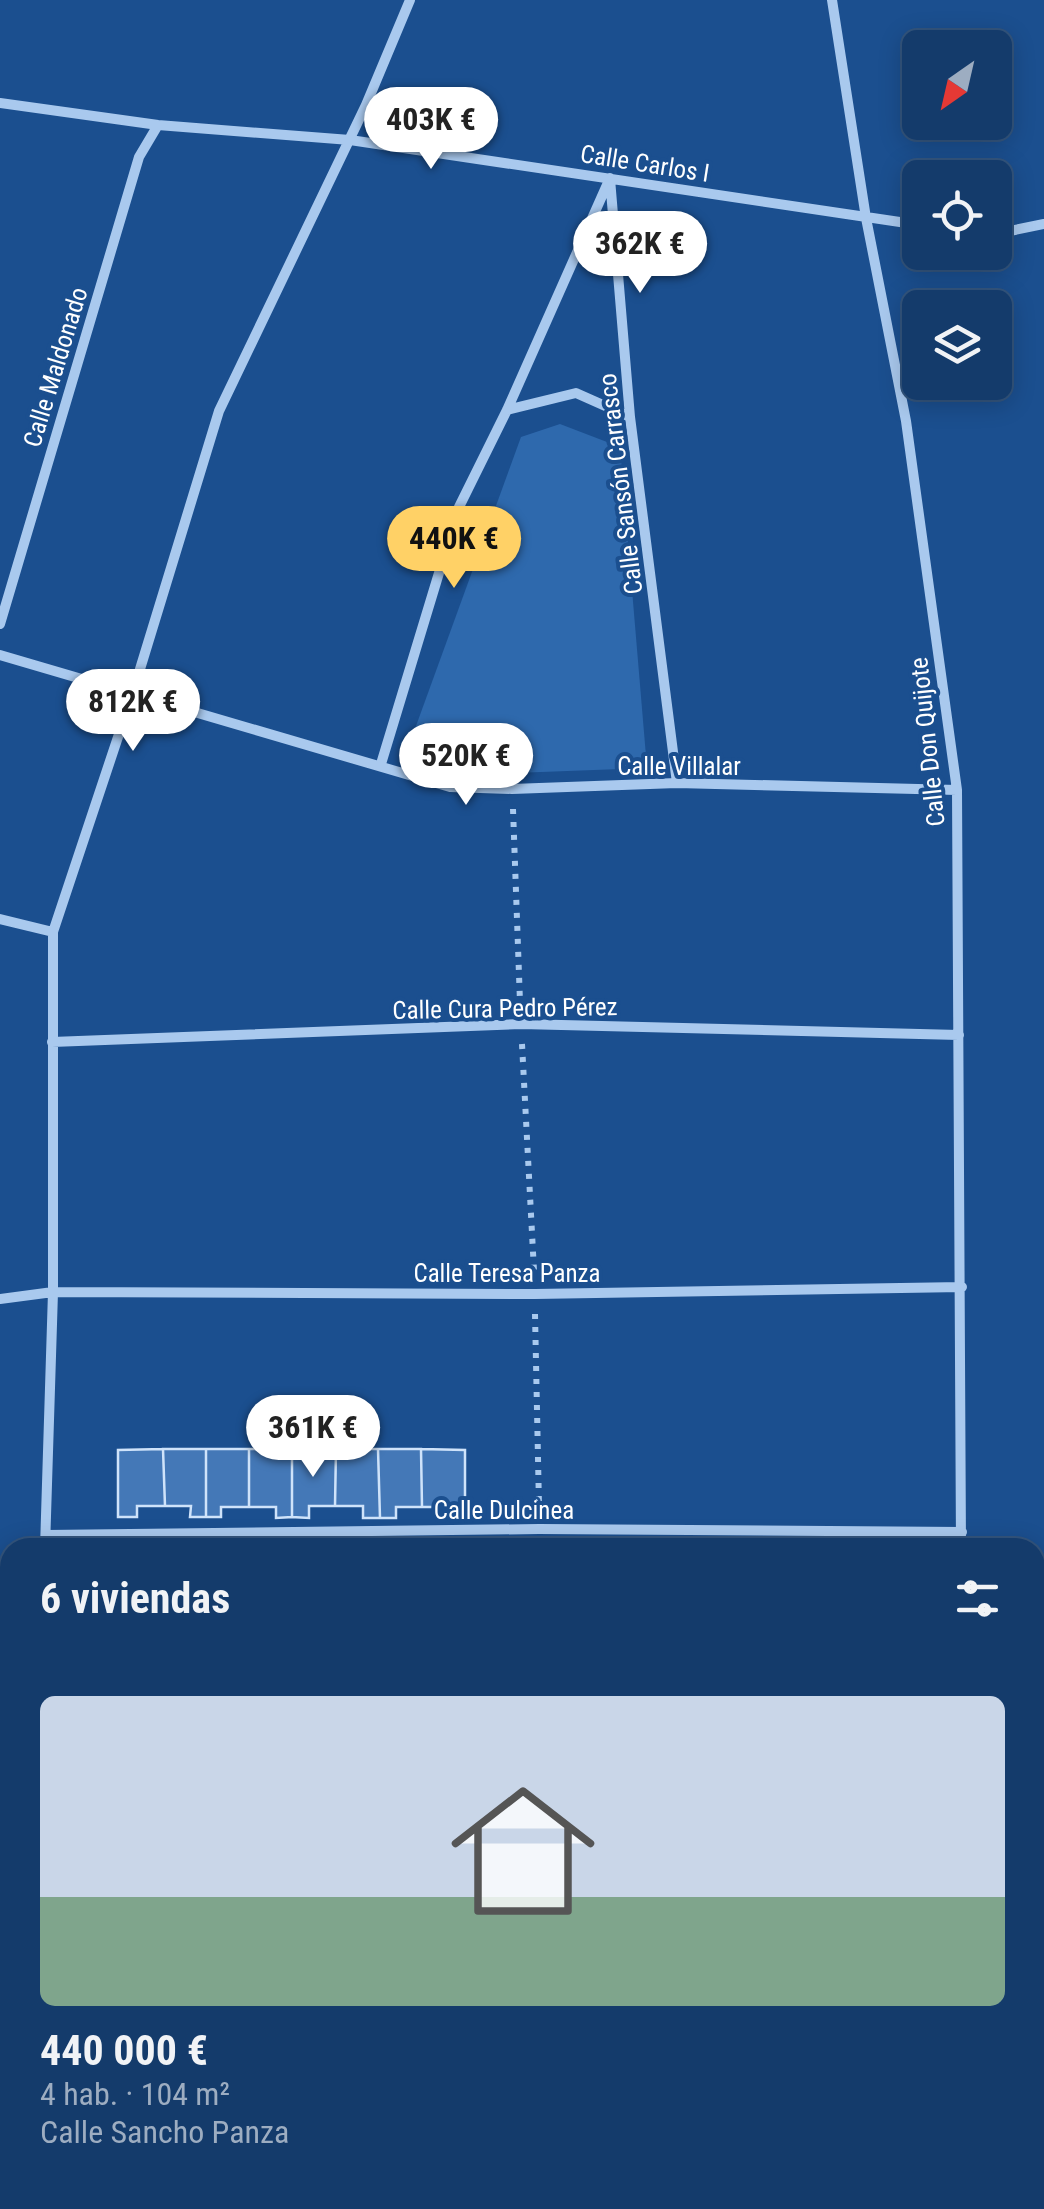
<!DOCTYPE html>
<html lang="es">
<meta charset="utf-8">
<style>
:root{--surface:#143b6b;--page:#1d4271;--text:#f1f3f6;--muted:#9dadc1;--line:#33557e;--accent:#ffd166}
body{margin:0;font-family:"Roboto Condensed",sans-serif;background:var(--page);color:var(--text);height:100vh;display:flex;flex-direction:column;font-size:38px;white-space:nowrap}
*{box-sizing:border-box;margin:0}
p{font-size:32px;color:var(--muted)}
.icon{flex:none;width:55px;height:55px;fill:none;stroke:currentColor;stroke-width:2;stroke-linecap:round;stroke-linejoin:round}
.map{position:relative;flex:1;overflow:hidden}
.side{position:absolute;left:0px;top:1538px;width:1045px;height:672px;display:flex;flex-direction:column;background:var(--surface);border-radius:30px 30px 0 0;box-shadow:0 5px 25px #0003,0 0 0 2px var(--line)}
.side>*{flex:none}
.needle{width:65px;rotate:214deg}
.controls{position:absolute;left:902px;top:30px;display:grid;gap:20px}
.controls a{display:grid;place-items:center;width:110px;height:110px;border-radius:15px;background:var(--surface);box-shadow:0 5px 25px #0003,0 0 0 2px var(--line);font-size:50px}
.price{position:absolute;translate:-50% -85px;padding:0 22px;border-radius:35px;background:#fff;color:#222;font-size:32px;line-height:65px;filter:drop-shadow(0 2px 5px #0008)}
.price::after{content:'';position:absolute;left:50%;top:60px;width:30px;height:22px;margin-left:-15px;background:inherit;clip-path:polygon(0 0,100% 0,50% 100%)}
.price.active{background:var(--accent);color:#111}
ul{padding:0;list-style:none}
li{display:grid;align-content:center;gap:20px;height:530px;padding:0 40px}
li span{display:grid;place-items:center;height:310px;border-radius:15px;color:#555}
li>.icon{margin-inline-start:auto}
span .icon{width:180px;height:180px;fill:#fffc;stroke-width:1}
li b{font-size:42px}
h2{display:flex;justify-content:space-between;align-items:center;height:120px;padding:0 40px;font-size:42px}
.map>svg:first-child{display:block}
.green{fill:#2e69ad}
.building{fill:#4478b7;stroke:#cfe3fa;stroke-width:2.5}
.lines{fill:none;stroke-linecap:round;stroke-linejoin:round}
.path{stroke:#a9c9ee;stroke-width:6;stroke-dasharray:5 8;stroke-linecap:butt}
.street{stroke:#a9c9ee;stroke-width:10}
.labels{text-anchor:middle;stroke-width:8;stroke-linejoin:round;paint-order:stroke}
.street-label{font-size:25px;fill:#fff;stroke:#1b4f8f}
</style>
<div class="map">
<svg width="1044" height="2209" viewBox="0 0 1044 2209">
<rect width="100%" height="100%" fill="#1b4f8f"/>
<path class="green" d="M 560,424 L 620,447 L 647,768 L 486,774 L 408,748 L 521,437 Z"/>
<path class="building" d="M 163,1449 L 206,1449 L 206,1517 L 190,1517 L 191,1506 L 165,1506 Z
M 163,1449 L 165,1506 L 137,1506 L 137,1517 L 118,1517 L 118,1450 Z
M 206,1449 L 249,1449 L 249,1507 L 221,1507 L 221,1517 L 206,1517 Z
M 249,1449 L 292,1449 L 292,1517 L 276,1518 L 276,1507 L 249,1507 Z
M 292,1449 L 336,1449 L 335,1506 L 309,1506 L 309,1518 L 292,1517 Z
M 336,1449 L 378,1449 L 380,1518 L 363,1518 L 363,1506 L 335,1506 Z
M 378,1449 L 421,1449 L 422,1507 L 396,1507 L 396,1518 L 380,1518 Z
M 421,1449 L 465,1450 L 465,1519 L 450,1518 L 450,1507 L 422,1507 Z"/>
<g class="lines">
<path class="path" d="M 513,809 L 520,1002
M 522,1044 L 534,1271
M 535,1314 L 539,1506
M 546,2200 L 546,2209"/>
<path class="street" d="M 832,0 L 866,218 L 906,421 L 957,790 L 961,1548
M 0,103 L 158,125 L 350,140 L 920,225
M 610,179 L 630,417 L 677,783
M 995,234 L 1044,224
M 507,410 L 576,393 L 630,417
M 0,624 L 139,157 L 158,125
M 0,655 L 450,787 L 512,789 L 677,783 L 957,790
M 381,764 L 459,507 L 507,410 L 610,178
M 0,919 L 53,932
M 52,1042 L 521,1024 L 959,1035
M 0,1299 L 53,1292 L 535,1294 L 962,1287
M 46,1535 L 539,1529 L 962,1532
M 45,1548 L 53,1292 L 53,932 L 133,692 L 219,411 L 366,105 L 410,0
M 0,1920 L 10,1848
M 0,1958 L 8,2209
M 47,2200 L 104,2209 L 148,2209
M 939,2209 L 939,2200"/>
</g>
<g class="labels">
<g class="street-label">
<text transform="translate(645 163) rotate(9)" y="9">Calle Carlos I</text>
<text transform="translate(55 367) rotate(-73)" y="9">Calle Maldonado</text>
<text transform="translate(620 484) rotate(-97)" y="9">Calle Sansón Carrasco</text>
<text transform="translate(927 742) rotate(-96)" y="9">Calle Don Quijote</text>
<text x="679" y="775">Calle Villalar</text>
<text transform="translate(505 1008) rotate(-1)" y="9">Calle Cura Pedro Pérez</text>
<text x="507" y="1282">Calle Teresa Panza</text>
<text x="504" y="1519">Calle Dulcinea</text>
</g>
</g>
</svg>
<div class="controls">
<a><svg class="needle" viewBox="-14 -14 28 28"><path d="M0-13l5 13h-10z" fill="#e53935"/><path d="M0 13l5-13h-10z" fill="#9dadc1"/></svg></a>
<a><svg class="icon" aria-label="locate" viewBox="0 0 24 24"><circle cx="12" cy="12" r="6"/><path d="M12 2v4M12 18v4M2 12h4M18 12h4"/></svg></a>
<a><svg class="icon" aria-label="layers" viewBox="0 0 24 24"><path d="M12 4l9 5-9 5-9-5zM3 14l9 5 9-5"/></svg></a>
</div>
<b class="price" style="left:431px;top:172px">403K €</b>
<b class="price" style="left:640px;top:296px">362K €</b>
<b class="price active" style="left:454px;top:591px">440K €</b>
<b class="price" style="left:133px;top:754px">812K €</b>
<b class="price" style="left:466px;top:808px">520K €</b>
<b class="price" style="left:313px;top:1480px">361K €</b>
<section class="side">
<h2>6 viviendas<svg class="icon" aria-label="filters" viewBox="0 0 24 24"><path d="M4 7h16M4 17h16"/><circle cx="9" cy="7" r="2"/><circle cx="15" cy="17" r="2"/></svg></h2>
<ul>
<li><span style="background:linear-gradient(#c9d6e8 65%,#7fa58c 0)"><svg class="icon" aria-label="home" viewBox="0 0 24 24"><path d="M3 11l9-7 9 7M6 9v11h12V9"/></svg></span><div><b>440 000 €</b><p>4 hab. · 104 m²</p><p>Calle Sancho Panza</p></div></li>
</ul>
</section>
</div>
